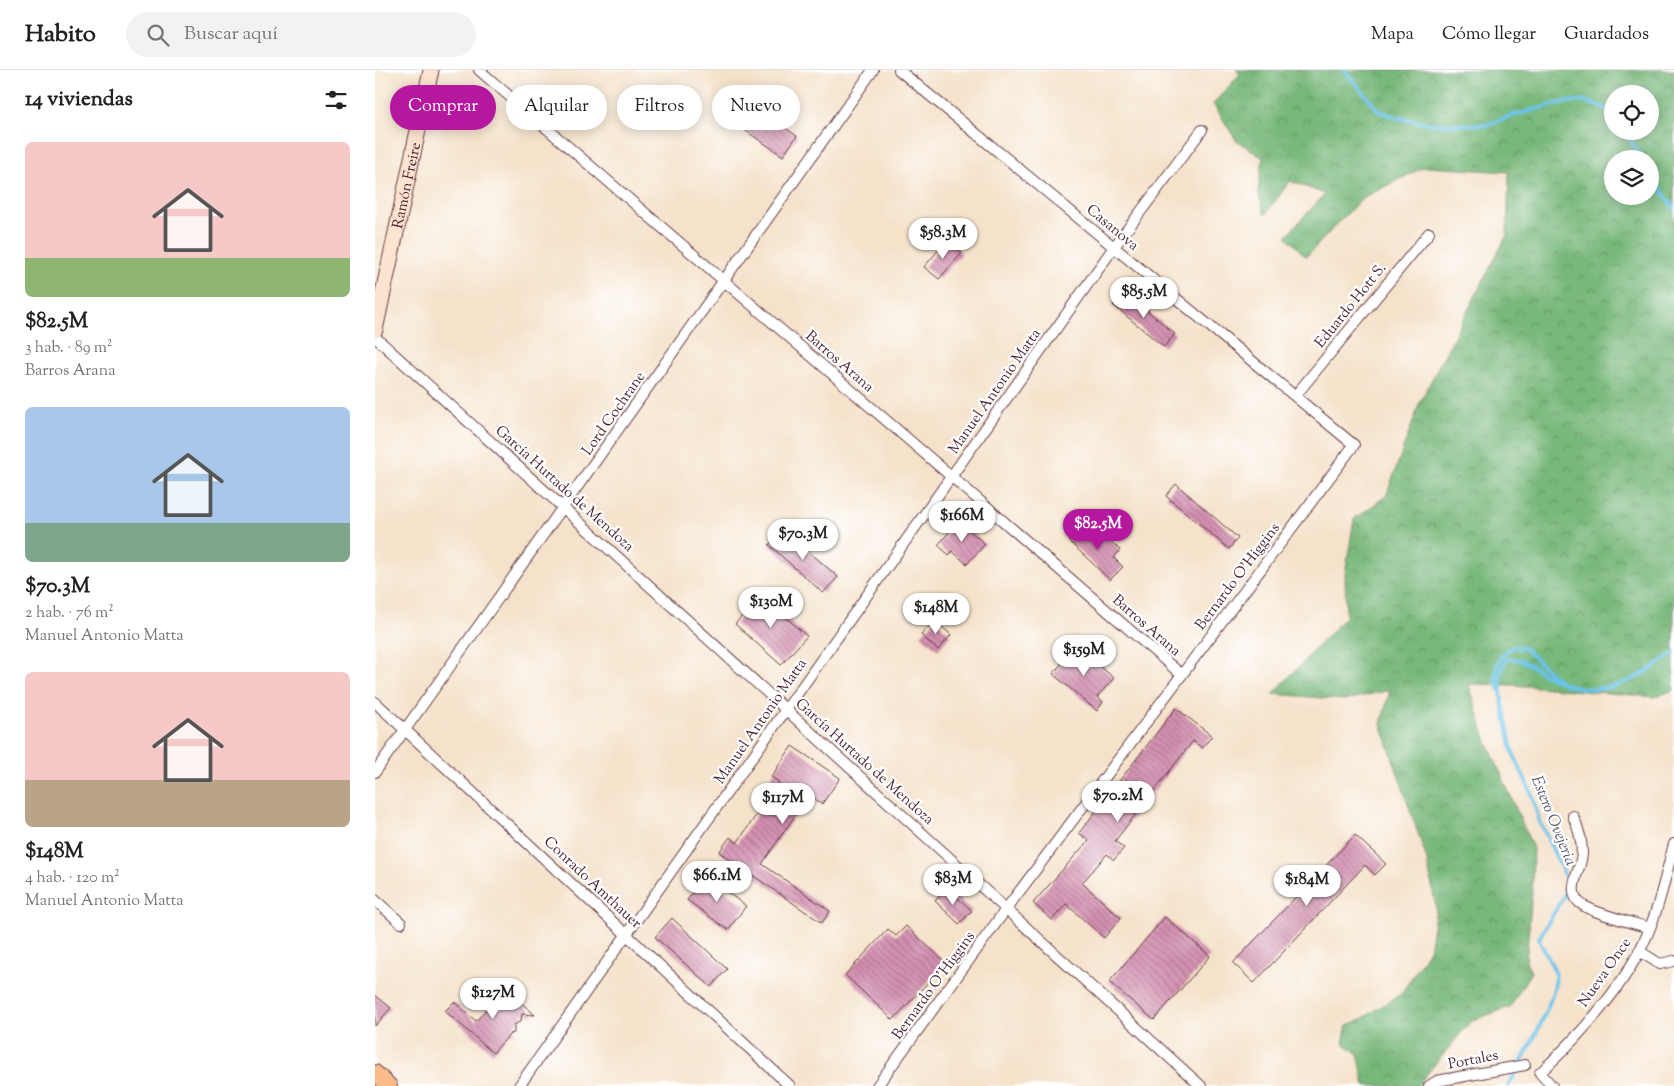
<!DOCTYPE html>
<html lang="es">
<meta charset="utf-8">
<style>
:root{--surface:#fff;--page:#f2f2f2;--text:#202124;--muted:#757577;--line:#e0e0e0;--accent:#b5179e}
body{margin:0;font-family:"Sorts Mill Goudy",serif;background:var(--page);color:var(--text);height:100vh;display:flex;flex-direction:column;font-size:19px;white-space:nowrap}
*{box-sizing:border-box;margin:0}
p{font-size:16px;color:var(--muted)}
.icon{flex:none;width:28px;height:28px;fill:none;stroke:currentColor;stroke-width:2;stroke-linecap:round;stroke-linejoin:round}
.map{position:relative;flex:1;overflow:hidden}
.sheet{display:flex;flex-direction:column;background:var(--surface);width:375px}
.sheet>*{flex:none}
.hud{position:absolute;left:15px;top:15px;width:475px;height:45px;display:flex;gap:10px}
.fabs{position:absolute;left:1229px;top:15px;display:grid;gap:10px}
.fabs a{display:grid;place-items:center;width:55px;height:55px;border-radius:50%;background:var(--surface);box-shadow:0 2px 12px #0003;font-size:25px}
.price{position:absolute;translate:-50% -42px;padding:0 11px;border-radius:18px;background:#fff;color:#222;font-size:16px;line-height:32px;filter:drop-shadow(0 1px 2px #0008)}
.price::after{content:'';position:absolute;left:50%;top:30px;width:15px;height:11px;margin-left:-8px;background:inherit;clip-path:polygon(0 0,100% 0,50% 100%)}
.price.active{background:var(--accent);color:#fff}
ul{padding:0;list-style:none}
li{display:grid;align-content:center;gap:10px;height:265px;padding:0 25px}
li span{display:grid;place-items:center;height:155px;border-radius:8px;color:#555}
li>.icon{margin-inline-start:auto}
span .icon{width:90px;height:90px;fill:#fffc;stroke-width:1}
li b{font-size:21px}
h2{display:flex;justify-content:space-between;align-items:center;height:60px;padding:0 25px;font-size:21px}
.pill{padding:0 18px;border-radius:22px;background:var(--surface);box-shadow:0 2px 12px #0003;font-size:18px;line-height:45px}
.pill.active{background:var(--accent);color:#fff}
header{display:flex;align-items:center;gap:30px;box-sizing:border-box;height:70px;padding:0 25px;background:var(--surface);border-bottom:1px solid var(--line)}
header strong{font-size:24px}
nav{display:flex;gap:28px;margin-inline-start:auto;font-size:18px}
.search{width:350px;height:45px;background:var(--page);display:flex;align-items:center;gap:12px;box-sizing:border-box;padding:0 18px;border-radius:28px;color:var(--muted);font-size:19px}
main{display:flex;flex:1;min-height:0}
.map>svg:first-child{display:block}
.forest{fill:url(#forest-crowns);stroke:#616c52;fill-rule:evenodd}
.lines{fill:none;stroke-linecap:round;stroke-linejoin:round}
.stream{stroke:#6bc3e8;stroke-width:4}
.building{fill:url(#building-back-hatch)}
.minor-casing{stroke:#643c43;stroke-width:12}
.secondary-casing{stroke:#643c43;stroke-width:17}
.primary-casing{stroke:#643c43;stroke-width:18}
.minor{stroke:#fff;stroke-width:10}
.secondary{stroke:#fde4d0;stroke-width:15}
.primary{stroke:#f9bc8a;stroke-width:16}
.labels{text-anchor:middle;stroke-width:4.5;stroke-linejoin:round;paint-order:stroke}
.street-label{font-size:15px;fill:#4a1f2b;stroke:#fff}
.water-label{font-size:16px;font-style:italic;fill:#56586d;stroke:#fff}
</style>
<header>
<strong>Habito</strong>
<div class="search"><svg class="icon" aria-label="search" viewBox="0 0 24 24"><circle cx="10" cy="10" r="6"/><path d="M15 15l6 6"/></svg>Buscar aquí</div>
<nav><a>Mapa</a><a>Cómo llegar</a><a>Guardados</a></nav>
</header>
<main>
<section class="sheet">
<h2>14 viviendas<svg class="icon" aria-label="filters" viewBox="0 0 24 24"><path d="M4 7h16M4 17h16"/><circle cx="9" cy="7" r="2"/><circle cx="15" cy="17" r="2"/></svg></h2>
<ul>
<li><span style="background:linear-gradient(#f6c9c9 75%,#8fb573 0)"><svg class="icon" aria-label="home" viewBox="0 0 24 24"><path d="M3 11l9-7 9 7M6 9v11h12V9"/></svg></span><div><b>$82.5M</b><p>3 hab. · 89 m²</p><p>Barros Arana</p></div></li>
<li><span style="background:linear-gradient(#a9c7e8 75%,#7fa58c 0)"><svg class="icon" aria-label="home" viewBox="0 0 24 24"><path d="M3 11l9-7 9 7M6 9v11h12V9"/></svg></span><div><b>$70.3M</b><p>2 hab. · 76 m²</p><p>Manuel Antonio Matta</p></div></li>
<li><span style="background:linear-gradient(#f6c9c9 70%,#b9a48a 0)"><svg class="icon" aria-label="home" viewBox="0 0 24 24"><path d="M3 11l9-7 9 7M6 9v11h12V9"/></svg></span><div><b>$148M</b><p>4 hab. · 120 m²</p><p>Manuel Antonio Matta</p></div></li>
</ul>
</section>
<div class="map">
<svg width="1299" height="1016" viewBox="0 0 1299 1016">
<defs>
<pattern id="forest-crowns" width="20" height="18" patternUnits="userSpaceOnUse" patternTransform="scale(1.25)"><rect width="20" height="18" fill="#78b87a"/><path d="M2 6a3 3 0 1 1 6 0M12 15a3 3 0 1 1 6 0" fill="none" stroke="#649564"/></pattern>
<pattern id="building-back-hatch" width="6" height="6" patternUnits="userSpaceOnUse" patternTransform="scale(1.25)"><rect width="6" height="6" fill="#d390b0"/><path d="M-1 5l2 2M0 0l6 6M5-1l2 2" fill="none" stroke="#ad758f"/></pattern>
</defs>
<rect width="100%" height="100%" fill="#fff"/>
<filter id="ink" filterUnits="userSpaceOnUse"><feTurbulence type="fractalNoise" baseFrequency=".02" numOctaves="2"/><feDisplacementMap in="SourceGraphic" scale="10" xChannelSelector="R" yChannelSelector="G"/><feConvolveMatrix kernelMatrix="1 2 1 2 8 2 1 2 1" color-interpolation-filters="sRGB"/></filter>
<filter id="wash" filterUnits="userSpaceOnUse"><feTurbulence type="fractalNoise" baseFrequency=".0096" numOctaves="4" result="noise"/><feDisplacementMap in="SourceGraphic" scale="20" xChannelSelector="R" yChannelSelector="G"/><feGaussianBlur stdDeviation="1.12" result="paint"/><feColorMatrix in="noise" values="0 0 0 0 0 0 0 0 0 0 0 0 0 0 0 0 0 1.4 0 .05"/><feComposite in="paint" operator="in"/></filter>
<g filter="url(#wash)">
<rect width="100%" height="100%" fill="#f5e2ca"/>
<path class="forest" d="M 861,0 L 1299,0 L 1299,620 L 1280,627 L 1138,615 L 1094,614 L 1111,669 L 1158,778 L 1157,822 L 1151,892 L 1156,902 L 1135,937 L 1096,951 L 1042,1016 L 990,1016 L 983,984 L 968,973 L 972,955 L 987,949 L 1027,923 L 1054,880 L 1061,838 L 1052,790 L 1006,654 L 1015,620 L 971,630 L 898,624 L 971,546 L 970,503 L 979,449 L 1011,426 L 1045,332 L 1132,165 L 1134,102 L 1049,97 L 987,128 L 931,187 L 911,166 L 950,124 L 915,111 L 890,145 L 883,121 L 888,88 L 861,70 L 838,34 L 865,4 ZM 1238,24 L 1275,24 L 1275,61 L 1238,61 ZM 1238,89 L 1275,89 L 1275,126 L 1238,126 Z"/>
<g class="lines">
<path class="stream" d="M 969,0 L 1004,41 L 1021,47 L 1057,54 L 1112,55 L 1139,45 L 1189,32 L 1209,31 L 1238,41
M 1250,61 L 1267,89
M 1275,103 L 1299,139
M 1124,619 C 1118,601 1120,588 1137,577 L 1149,578 L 1183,610
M 1133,1016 C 1145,995 1185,925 1180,903 C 1177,891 1167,880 1164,868 L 1189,826 L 1193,812 L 1164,750 L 1155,720 L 1137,681 L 1126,624 L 1125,606 L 1131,589 C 1147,587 1156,596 1169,604 C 1219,634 1256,615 1299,583"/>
</g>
<g id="blocks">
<path class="building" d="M 382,38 L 422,66 L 408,86 L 368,59 Z
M 572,170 L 587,183 L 564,209 L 549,197 Z
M 749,221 L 800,264 L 789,277 L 738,235 Z
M 801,414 L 863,468 L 854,479 L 791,426 Z
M 584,451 L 610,474 L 592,494 L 577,481 L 574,485 L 563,475 Z
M 707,458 L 716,466 L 723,459 L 745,480 L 739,488 L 748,497 L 735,510 L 694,471 Z
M 408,459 L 463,507 L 448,523 L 394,475 Z
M 390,520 L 403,531 L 398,536 L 432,566 L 406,595 L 360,554 Z
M 560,550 L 576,565 L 563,580 L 546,565 Z
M 701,576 L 739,608 L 722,627 L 728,632 L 722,641 L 678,604 Z
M 801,638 L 837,666 L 827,678 L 818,671 L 740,771 L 749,778 L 739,790 L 732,784 L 707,813 L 746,848 L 729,868 L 691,834 L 677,850 L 658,833 L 714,770 L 704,763 Z
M 417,676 L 465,708 L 447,734 L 434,725 L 387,794 L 455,841 L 447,853 L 344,782 L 355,767 L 362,773 L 404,712 L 396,707 Z
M 980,765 L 1011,794 L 1000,805 L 990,795 L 879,913 L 858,893 Z
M 330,806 L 371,836 L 353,860 L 312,830 Z
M 572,818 L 597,841 L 584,854 L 560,831 Z
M 790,847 L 835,886 L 779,950 L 734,912 Z
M 297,848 L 352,899 L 336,917 L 280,867 Z
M 531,856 L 571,893 L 518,950 L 470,905 L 513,859 L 521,866 Z
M 130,918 L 160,945 L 147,944 L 146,951 L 139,955 L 139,963 L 135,964 L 118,983 L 70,941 L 79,932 L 101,951 Z
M 0,925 L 16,938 L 0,956 Z"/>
</g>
</g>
<g filter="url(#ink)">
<use href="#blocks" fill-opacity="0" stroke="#643c43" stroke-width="1"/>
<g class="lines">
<defs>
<path id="minor" d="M 104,0 L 807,605
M 0,267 L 826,1016
M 920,326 L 1054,163
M 0,632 L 415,1016
M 0,702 L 498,0
M 1198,746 C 1203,757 1207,770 1207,783 C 1207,800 1187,823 1209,836 C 1222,844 1258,853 1275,858
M 0,830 L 26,853
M 1264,881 L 1285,894 L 1299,891
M 144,1016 L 739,177 L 827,60
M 502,1016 L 632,838 L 979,375 L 524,0
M 1054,1016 L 1062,1011 L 1150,995
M 1177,1016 L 1165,1003 C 1202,968 1245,921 1267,876 C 1283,844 1290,807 1299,774"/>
<g id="secondary">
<path id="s1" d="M 0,260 L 56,0"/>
</g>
<path id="primary" d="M 0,1003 L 14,1016"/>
</defs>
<use href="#minor" class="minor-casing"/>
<use href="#secondary" class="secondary-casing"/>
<use href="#primary" class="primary-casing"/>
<use href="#minor" class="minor"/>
<use href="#secondary" class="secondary"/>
<use href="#primary" class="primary"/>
</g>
</g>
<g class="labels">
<g class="street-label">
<text dy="5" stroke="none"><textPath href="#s1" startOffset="148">Ramón Freire</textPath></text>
<text transform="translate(738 157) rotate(40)" y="5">Casanova</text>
<text transform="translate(975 235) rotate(-51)" y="5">Eduardo Hott S.</text>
<text transform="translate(465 291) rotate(41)" y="5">Barros Arana</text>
<text transform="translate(619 321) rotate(-55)" y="5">Manuel Antonio Matta</text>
<text transform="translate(238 343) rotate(-55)" y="5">Lord Cochrane</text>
<text transform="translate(190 418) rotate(42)" y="5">García Hurtado de Mendoza</text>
<text transform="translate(862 506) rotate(-53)" y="5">Bernardo O'Higgins</text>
<text transform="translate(772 555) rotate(41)" y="5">Barros Arana</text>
<text transform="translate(385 651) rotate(-55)" y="5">Manuel Antonio Matta</text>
<text transform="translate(490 691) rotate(42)" y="5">García Hurtado de Mendoza</text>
<text transform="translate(218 812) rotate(43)" y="5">Conrado Amthauer</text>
<text transform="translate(1229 902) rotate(-55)" y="5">Nueva Once</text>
<text transform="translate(558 915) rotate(-54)" y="5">Bernardo O'Higgins</text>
<text transform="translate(1098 989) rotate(-11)" y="5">Portales</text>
</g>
<g class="water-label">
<text transform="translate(1180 750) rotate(68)" y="6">Estero Ovejeria</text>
</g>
</g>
</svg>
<div class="fabs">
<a><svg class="icon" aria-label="locate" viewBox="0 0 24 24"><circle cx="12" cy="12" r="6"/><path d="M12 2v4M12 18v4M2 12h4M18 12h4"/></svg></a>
<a><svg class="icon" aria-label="layers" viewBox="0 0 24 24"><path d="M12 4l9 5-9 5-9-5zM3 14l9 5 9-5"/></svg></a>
</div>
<b class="price" style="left:568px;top:190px">$58.3M</b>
<b class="price" style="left:769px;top:249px">$85.5M</b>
<b class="price" style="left:587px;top:473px">$166M</b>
<b class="price active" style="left:723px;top:481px">$82.5M</b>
<b class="price" style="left:428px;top:491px">$70.3M</b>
<b class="price" style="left:396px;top:559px">$130M</b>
<b class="price" style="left:561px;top:565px">$148M</b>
<b class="price" style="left:709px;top:607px">$159M</b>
<b class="price" style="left:743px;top:753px">$70.2M</b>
<b class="price" style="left:408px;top:755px">$117M</b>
<b class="price" style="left:342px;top:833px">$66.1M</b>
<b class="price" style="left:578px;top:836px">$83M</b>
<b class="price" style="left:932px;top:837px">$184M</b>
<b class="price" style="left:118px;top:950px">$127M</b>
<div class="hud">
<a class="pill active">Comprar</a>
<a class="pill">Alquilar</a>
<a class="pill">Filtros</a>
<a class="pill">Nuevo</a>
</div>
</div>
</main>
